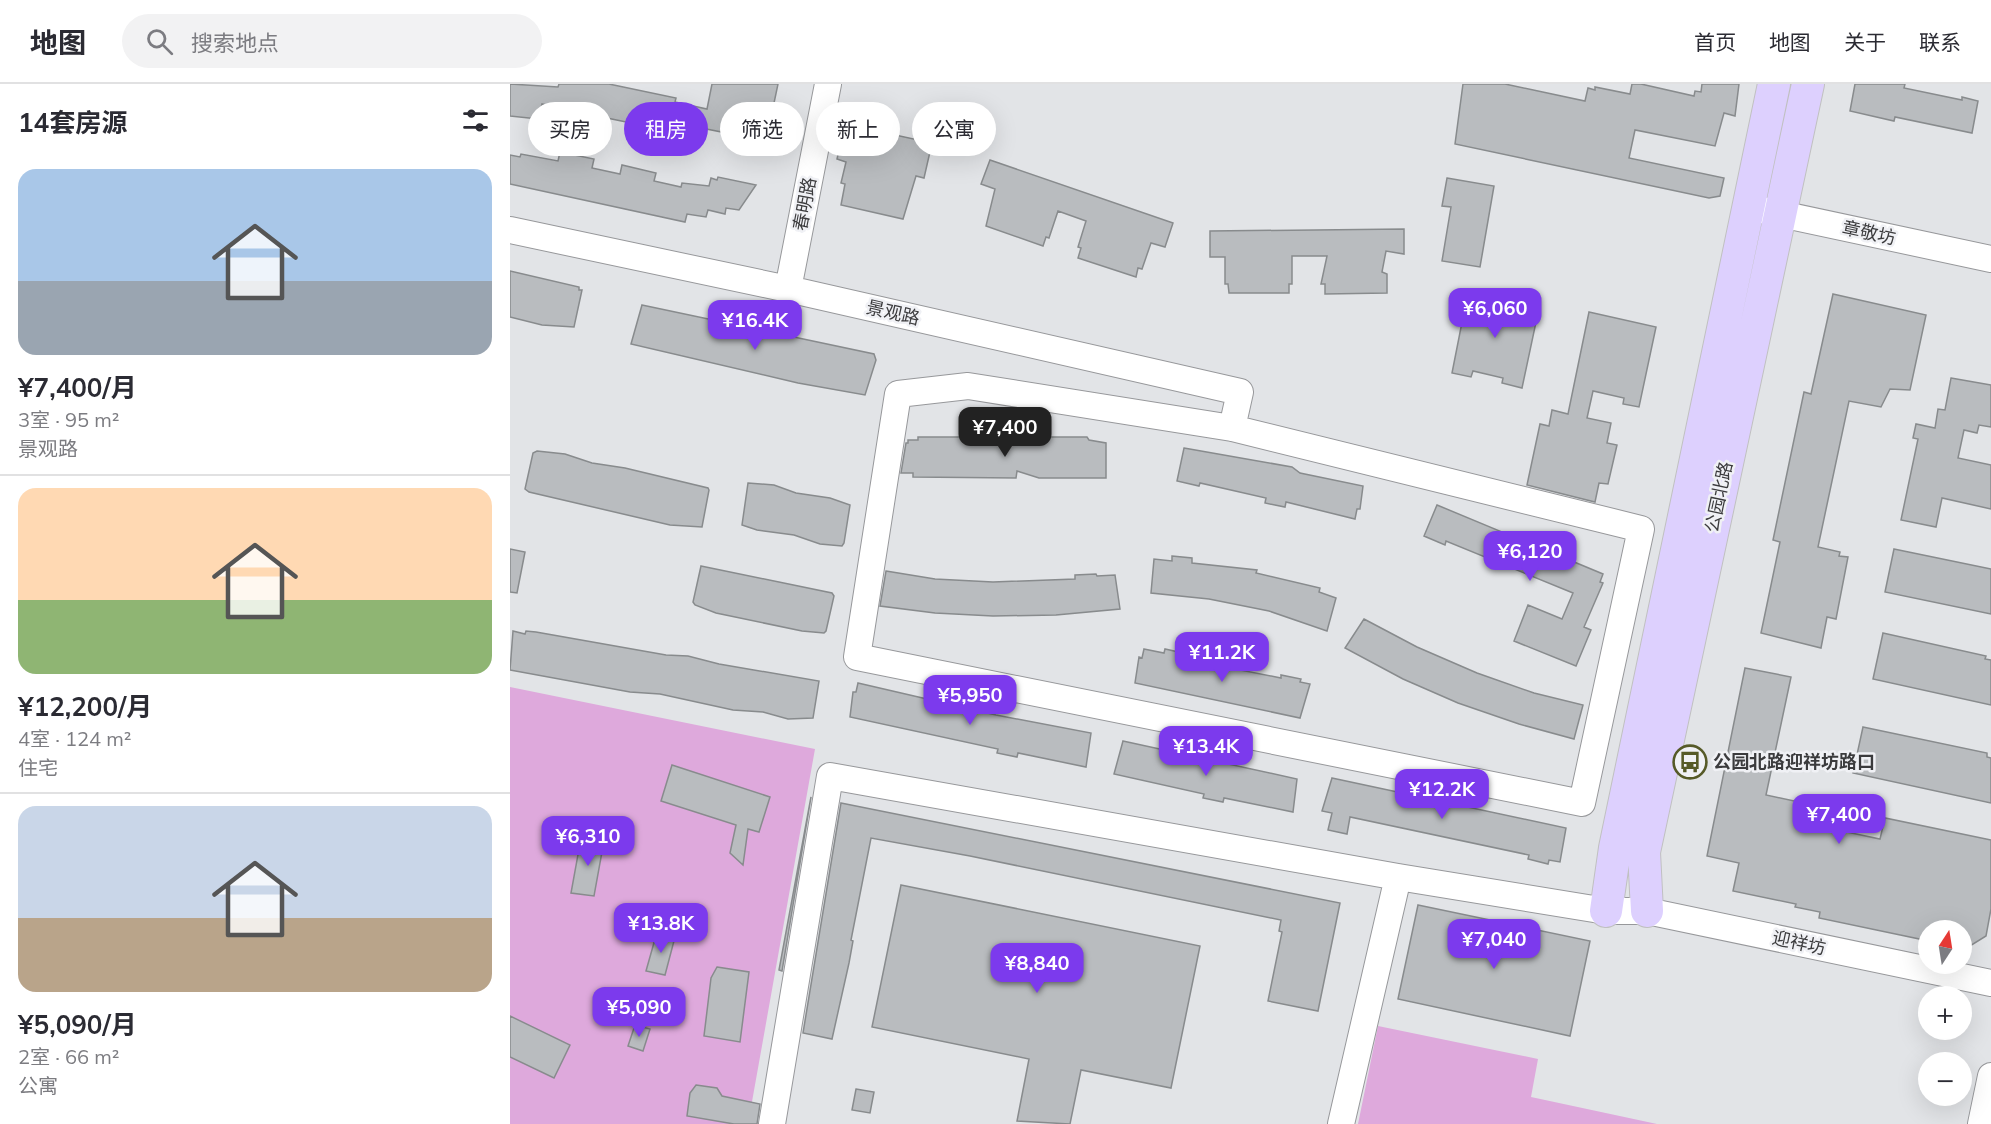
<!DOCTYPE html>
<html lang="zh">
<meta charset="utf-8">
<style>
:root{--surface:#fff;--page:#f2f2f3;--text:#2b2b33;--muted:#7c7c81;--line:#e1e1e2;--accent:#7c3aed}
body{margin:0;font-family:Mulish,"Noto Sans SC",sans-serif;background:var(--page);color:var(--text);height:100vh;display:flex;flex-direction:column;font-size:22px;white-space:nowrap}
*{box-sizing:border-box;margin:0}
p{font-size:20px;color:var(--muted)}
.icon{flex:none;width:33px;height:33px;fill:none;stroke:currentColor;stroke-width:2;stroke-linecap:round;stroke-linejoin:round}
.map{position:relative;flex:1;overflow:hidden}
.drawer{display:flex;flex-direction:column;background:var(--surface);width:510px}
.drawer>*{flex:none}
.top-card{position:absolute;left:18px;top:18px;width:570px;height:54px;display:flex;gap:12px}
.needle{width:39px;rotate:12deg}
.tools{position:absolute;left:1408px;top:836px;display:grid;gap:12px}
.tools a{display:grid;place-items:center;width:54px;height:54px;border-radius:50%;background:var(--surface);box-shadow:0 6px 24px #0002;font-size:30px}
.price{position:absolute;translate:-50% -51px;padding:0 14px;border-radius:12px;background:var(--accent);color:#fff;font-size:20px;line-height:39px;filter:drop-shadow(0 2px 3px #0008)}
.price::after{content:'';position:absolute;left:50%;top:36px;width:18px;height:14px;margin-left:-9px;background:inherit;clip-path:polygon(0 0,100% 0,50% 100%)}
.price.active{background:#222;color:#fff}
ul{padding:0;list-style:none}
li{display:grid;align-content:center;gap:12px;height:318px;padding:0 18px}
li+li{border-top:2px solid var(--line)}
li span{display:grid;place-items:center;height:186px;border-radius:18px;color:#555}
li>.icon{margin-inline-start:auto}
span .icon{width:108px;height:108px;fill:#fffc;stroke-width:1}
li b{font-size:26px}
h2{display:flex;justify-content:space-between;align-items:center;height:72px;padding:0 18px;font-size:26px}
.pill{padding:0 21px;border-radius:27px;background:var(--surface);box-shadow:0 6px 24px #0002;font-size:21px;line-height:54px}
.pill.active{background:var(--accent);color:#fff}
header{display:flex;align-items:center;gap:36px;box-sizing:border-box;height:84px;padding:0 30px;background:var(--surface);border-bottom:2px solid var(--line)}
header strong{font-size:28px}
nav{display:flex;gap:33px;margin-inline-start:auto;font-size:21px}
.search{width:420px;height:54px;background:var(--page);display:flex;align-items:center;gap:15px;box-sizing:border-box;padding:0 21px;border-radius:33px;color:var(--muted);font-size:22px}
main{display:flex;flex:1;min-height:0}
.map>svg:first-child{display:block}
.green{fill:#dea9dc}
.building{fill:#b9bcbf;stroke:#888b8d;stroke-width:1.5}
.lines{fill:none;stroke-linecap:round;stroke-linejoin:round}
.minor-casing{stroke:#97989b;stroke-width:28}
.major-casing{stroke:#c0c0c1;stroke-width:34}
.minor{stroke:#fff;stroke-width:26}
.major{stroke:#ddd0fe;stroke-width:32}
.labels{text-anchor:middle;stroke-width:5;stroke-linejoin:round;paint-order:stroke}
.street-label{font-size:18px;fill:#3b3b3d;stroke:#f0f1f5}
.poi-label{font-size:18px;font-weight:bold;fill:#3b3b3d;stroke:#f0f1f5;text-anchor:start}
</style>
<header>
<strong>地图</strong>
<div class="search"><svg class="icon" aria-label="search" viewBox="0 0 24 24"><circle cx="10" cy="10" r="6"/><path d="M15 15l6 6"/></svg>搜索地点</div>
<nav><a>首页</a><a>地图</a><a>关于</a><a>联系</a></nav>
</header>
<main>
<section class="drawer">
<h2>14套房源<svg class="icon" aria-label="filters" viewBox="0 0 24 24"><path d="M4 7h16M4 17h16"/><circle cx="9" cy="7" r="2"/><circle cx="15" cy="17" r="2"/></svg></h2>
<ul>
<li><span style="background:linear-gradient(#a9c7e8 60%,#9aa5b1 0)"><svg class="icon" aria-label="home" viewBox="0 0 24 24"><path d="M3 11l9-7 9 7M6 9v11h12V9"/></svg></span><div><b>¥7,400/月</b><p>3室 · 95 m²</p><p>景观路</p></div></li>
<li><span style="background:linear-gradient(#ffd9b3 60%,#8fb573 0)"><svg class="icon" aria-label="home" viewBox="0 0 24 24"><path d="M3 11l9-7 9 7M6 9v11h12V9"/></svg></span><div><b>¥12,200/月</b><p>4室 · 124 m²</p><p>住宅</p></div></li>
<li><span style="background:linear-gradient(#c9d6e8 60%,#b9a48a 0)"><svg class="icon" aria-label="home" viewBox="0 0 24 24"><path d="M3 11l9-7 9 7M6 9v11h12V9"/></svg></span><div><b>¥5,090/月</b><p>2室 · 66 m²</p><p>公寓</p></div></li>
</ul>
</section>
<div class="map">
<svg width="1481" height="1040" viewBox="0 0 1481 1040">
<rect width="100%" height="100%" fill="#e2e4e7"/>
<path class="green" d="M 0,603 L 305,665 L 238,1040 L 0,1040 Z
M 868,942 L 1028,975 L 1021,1013 L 1147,1040 L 848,1040 Z"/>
<path class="building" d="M 0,0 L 48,3 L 49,0 L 99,0 L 166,14 L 165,18 L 197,25 L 202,0 L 268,0 L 256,57 L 171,40 L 169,49 L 150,45 L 148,52 L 124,47 L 126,40 L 87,32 L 86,39 L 62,34 L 64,27 L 32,20 L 28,35 L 0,32 Z
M 953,0 L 995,0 L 1075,17 L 1078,4 L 1085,6 L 1085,3 L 1120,10 L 1122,0 L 1131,0 L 1184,12 L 1185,7 L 1191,8 L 1192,0 L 1229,0 L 1225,32 L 1214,29 L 1205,62 L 1125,46 L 1119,74 L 1214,94 L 1210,112 L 1199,114 L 945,60 Z
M 1345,0 L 1395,0 L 1394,4 L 1452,16 L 1452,13 L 1468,17 L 1462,49 L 1385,33 L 1384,37 L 1340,27 Z
M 335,40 L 422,59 L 414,94 L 406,92 L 393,135 L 331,121 L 335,100 L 331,99 L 336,78 L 327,75 Z
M 50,68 L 84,75 L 82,84 L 110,90 L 112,81 L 146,89 L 144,97 L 171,103 L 172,99 L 199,102 L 201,94 L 207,96 L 208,93 L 246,101 L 229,126 L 216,124 L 215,130 L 198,126 L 196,133 L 177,130 L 175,138 L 0,100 L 0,71 L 10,73 L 11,70 L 48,77 Z
M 480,76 L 663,139 L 655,163 L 641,159 L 632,185 L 628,184 L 626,193 L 568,174 L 571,164 L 568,163 L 576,137 L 548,127 L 539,154 L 536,153 L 533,162 L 476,142 L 485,105 L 471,100 Z
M 937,94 L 984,102 L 970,183 L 932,177 L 941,123 L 932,122 Z
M 894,145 L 894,170 L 876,167 L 872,188 L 877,190 L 877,209 L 815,210 L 815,200 L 811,200 L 817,172 L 782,172 L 782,200 L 779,200 L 779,209 L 719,209 L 718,200 L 715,200 L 715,173 L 700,173 L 700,147 Z
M 0,187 L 69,203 L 69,206 L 72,206 L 64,243 L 32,241 L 0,233 Z
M 958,208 L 1029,224 L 1012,304 L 992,299 L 993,294 L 963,287 L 961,293 L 942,289 Z
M 1323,210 L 1416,231 L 1400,306 L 1380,305 L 1371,323 L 1339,317 L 1308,463 L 1330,468 L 1329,472 L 1338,473 L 1326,535 L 1317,533 L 1311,564 L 1251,549 L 1270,458 L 1263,456 L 1294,308 L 1301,310 Z
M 132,221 L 364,270 L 366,276 L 355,311 L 288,299 L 121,260 Z
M 1079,228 L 1146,243 L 1129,323 L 1113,320 L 1114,314 L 1083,307 L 1077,334 L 1101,339 L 1097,359 L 1107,361 L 1098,400 L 1089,399 L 1085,418 L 1017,401 L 1030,340 L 1039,342 L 1042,326 L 1058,330 Z
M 1441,294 L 1481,301 L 1481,343 L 1469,341 L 1467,349 L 1454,346 L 1448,374 L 1481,381 L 1481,425 L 1432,414 L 1426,443 L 1391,436 L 1408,355 L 1403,354 L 1406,340 L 1425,344 L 1428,325 L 1435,326 Z
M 408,353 L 475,353 L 476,356 L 505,356 L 512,353 L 577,353 L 579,356 L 596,359 L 596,394 L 529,394 L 507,387 L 506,394 L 403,393 L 403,389 L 391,389 L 396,359 L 398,359 L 398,356 L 408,356 Z
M 674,364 L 782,383 L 790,389 L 853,402 L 850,425 L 847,425 L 845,435 L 776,418 L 775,423 L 755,419 L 756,414 L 690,399 L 689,402 L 667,397 Z
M 27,367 L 55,370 L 82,379 L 115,384 L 198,404 L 199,406 L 192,443 L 160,441 L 19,408 L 15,405 L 23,369 Z
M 238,399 L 264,401 L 286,409 L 320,414 L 340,421 L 334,459 L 332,462 L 310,460 L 284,451 L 247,446 L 232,441 Z
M 927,421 L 1093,490 L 1090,498 L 1093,499 L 1074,543 L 1081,546 L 1066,582 L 1004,557 L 1018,521 L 1052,535 L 1063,509 L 936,457 L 935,461 L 914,452 Z
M 0,465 L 15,468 L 7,509 L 0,508 Z
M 1384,465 L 1481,485 L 1481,530 L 1375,508 Z
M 662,472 L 682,474 L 682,479 L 747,486 L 746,489 L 810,504 L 809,508 L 826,514 L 817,547 L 759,527 L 699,515 L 641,509 L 644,475 L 662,477 Z
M 191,482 L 322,509 L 324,512 L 316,547 L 314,549 L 292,547 L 206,529 L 185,521 L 183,518 Z
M 376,487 L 425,495 L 483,498 L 565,495 L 565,491 L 586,490 L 587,492 L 605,491 L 610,525 L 546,531 L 483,532 L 425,529 L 370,522 Z
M 854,535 L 907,563 L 967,589 L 1024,609 L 1073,621 L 1064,655 L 1009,640 L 948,619 L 893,595 L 835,564 Z
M 3,547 L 15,550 L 16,547 L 26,548 L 156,571 L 178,572 L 209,580 L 309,597 L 303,634 L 278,635 L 253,628 L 223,626 L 150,610 L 120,608 L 0,586 Z
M 1373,549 L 1476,572 L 1475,575 L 1481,576 L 1481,621 L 1363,595 Z
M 634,565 L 654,569 L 655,565 L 673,569 L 672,573 L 712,582 L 712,578 L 731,582 L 730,586 L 771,594 L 771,591 L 791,595 L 790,598 L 800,600 L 790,634 L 625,599 L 629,573 L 632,574 Z
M 1235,584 L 1281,593 L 1256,711 L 1331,727 L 1327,746 L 1370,755 L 1375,734 L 1481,756 L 1481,825 L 1476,852 L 1452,867 L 1452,846 L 1419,846 L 1419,857 L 1309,834 L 1310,828 L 1285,823 L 1286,820 L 1223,807 L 1229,779 L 1197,772 Z
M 348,599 L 486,631 L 581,649 L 576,683 L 508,669 L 507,673 L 487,669 L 488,665 L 340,633 L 343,608 L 346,608 Z
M 1353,643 L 1477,669 L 1477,673 L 1481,674 L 1481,719 L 1343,689 Z
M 613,657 L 787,695 L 783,728 L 714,714 L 713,718 L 693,714 L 694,710 L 604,690 Z
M 162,681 L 260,713 L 249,748 L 238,745 L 233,781 L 220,769 L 226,741 L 151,717 Z
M 822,694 L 1056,744 L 1050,778 L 1039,776 L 1038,780 L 1018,775 L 1019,771 L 840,733 L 837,750 L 818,746 L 822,729 L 812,727 Z
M 301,713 L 272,887 L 269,886 Z
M 331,719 L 830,819 L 808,927 L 758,917 L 772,848 L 769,847 L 771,836 L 460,772 L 361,754 L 341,856 L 343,857 L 339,879 L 322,955 L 293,949 Z
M 71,754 L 94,757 L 84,812 L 61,809 Z
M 391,801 L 690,862 L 661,1004 L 571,986 L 560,1040 L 507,1037 L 519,975 L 362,943 Z
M 908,821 L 1080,857 L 1060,952 L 888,915 Z
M 147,848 L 165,853 L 155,891 L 136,887 Z
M 207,883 L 239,888 L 230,958 L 194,952 L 201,894 Z
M 0,932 L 60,961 L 44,994 L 0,973 Z
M 125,941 L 140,945 L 133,967 L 118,962 Z
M 186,1001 L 207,1004 L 212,1012 L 250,1020 L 247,1040 L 224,1040 L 177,1032 L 180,1009 Z
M 346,1005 L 364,1008 L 360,1029 L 342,1026 Z"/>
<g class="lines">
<defs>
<path id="minor" d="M 1252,126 L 1481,175
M 0,146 L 278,205 L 730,308 L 722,344
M 278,205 L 318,0
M 458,302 L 722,344 L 1131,445 L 1072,719 L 347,573 L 388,310 Z
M 262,1040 L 320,692 L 888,793 L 1096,827 L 1137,827 L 1481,899
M 831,1040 L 888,793
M 1471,1040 L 1481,992"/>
<path id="major" d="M 1096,827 L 1105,764 L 1264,0
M 1137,827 L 1134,768 L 1298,0"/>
</defs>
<use href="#minor" class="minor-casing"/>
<use href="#major" class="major-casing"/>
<use href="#minor" class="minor"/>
<use href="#major" class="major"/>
</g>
<defs>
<symbol id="bus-ring" viewBox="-11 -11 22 22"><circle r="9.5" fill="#f0f1f5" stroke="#565a28" stroke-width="1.5"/><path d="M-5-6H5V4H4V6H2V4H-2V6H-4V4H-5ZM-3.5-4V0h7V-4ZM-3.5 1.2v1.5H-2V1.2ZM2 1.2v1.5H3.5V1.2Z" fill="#565a28"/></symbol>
</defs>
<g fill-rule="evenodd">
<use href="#bus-ring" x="1161" y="659" width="38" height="38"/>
</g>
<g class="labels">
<g class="street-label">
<text transform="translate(295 120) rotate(-79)" y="6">春明路</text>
<text transform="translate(1359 149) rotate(12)" y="6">章敬坊</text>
<text transform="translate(383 229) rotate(13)" y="6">景观路</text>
<text transform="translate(1209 413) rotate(-78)" y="6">公园北路</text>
<text transform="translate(1289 859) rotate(12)" y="6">迎祥坊</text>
</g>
<g class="poi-label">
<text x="1203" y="684">公园北路迎祥坊路口</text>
</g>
</g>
</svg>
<div class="tools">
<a><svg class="needle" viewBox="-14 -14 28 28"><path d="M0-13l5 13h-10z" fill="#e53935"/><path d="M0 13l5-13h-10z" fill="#7c7c81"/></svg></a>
<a>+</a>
<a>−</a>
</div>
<b class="price" style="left:985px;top:255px">¥6,060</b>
<b class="price" style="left:245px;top:267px">¥16.4K</b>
<b class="price active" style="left:495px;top:374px">¥7,400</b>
<b class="price" style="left:1020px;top:498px">¥6,120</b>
<b class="price" style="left:712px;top:599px">¥11.2K</b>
<b class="price" style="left:460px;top:642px">¥5,950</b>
<b class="price" style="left:696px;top:693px">¥13.4K</b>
<b class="price" style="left:932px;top:736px">¥12.2K</b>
<b class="price" style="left:1329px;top:761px">¥7,400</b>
<b class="price" style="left:78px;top:783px">¥6,310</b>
<b class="price" style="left:151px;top:870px">¥13.8K</b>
<b class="price" style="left:984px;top:886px">¥7,040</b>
<b class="price" style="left:527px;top:910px">¥8,840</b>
<b class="price" style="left:129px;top:954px">¥5,090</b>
<div class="top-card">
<a class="pill">买房</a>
<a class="pill active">租房</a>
<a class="pill">筛选</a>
<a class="pill">新上</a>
<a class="pill">公寓</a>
</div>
</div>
</main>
